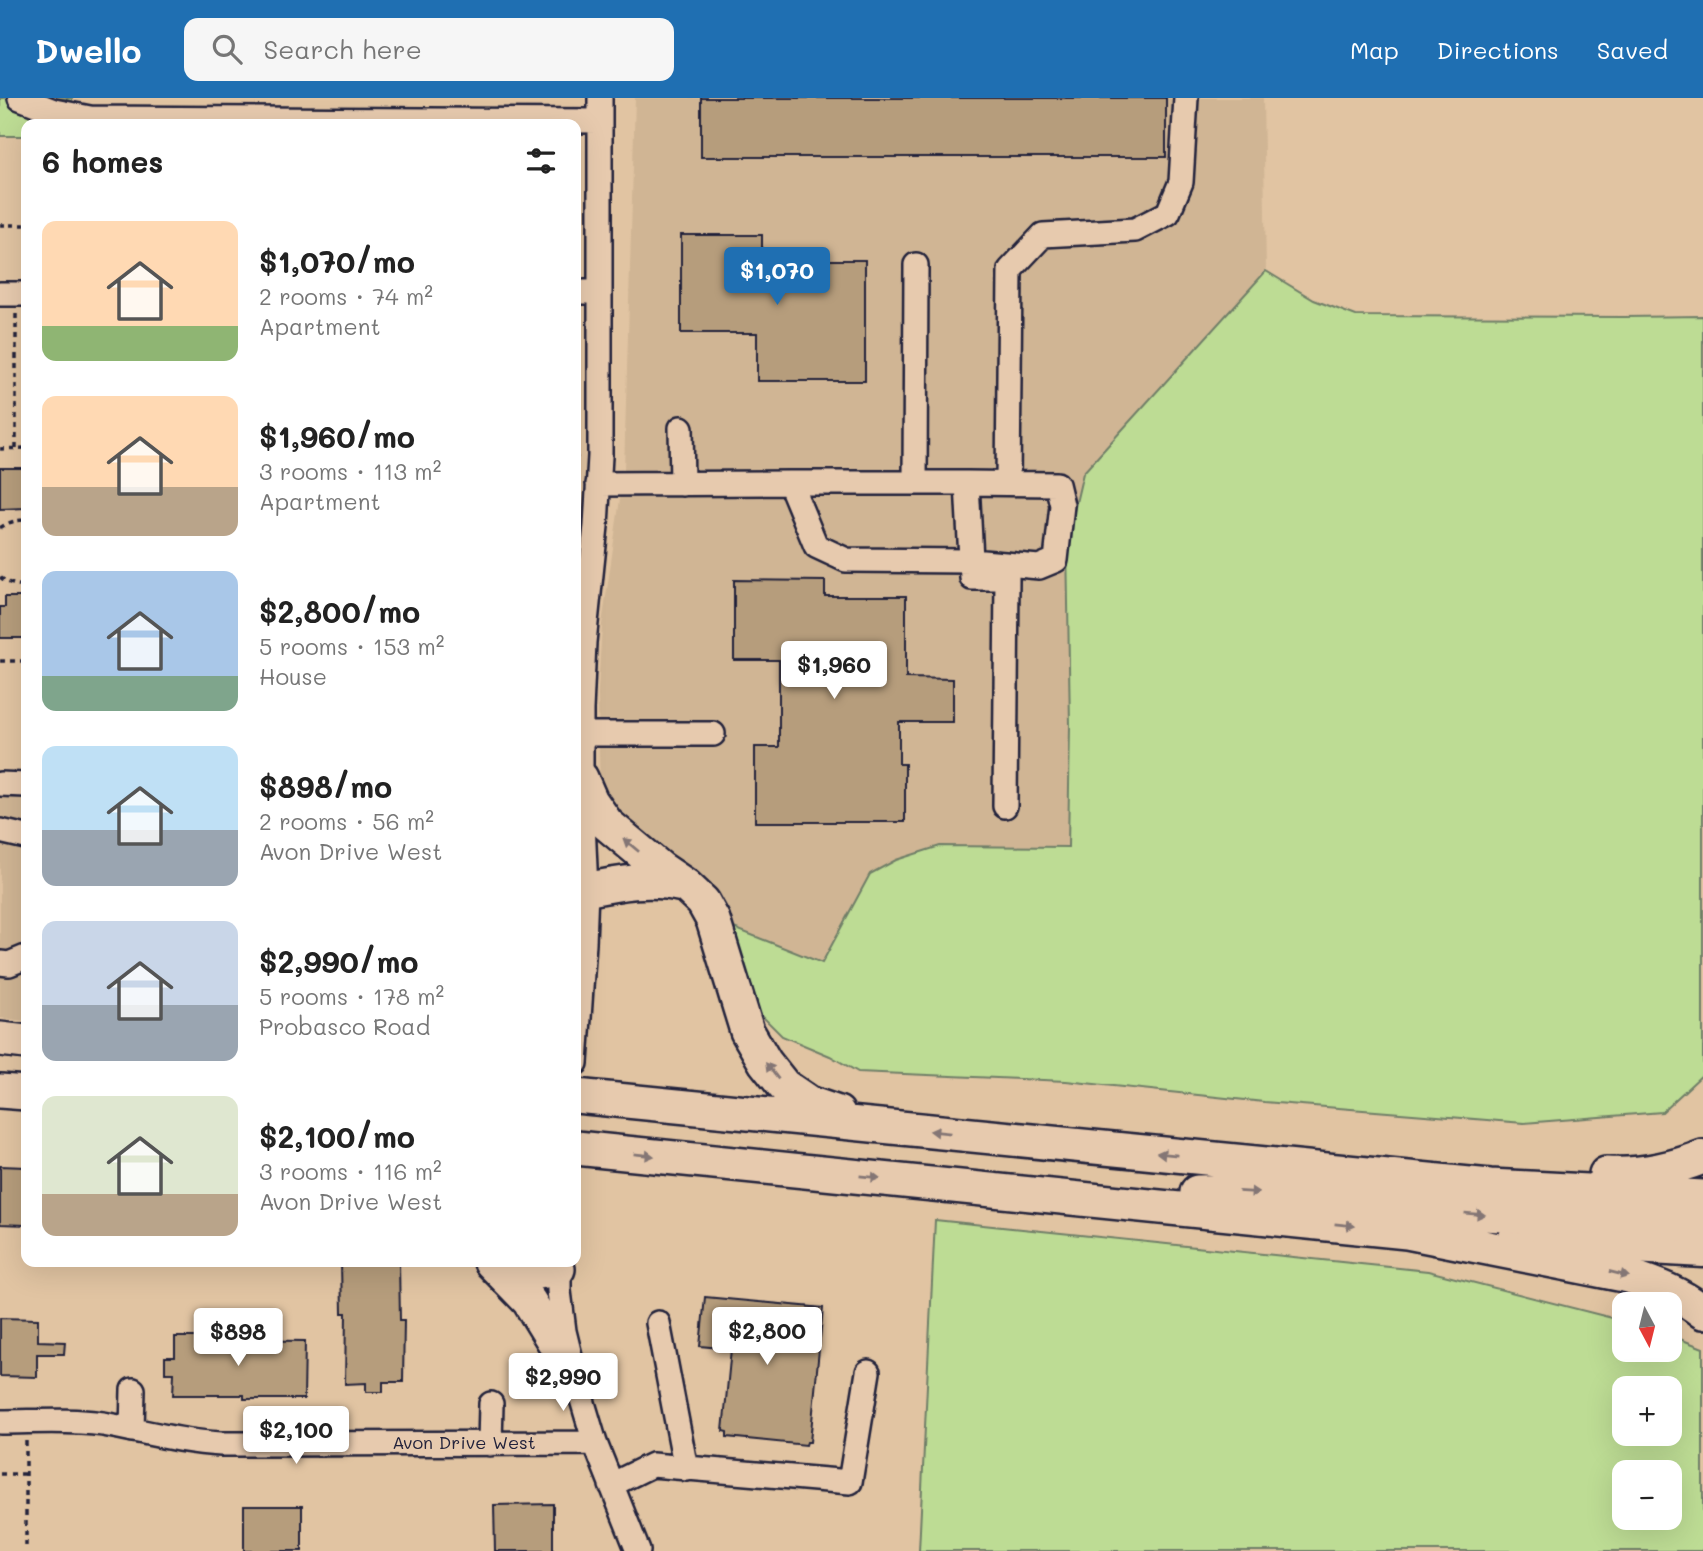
<!DOCTYPE html>
<meta charset="utf-8">
<style>
:root{--surface:#fff;--page:#f6f6f6;--text:#222;--muted:#767676;--accent:#1f6fb2}
body{margin:0;font-family:Mali,sans-serif;background:var(--page);color:var(--text);height:100vh;display:flex;flex-direction:column;font-size:26px;white-space:nowrap}
*{box-sizing:border-box;margin:0}
p{font-size:23px;color:var(--muted)}
.icon{flex:none;width:38px;height:38px;fill:none;stroke:currentColor;stroke-width:2;stroke-linecap:round;stroke-linejoin:round}
.map{position:relative;flex:1;overflow:hidden}
.panel{position:absolute;left:21px;top:21px;width:560px;height:1148px;display:flex;flex-direction:column;background:var(--surface);border-radius:14px;box-shadow:0 7px 28px #0002}
.panel>*{flex:none}
.needle{width:46px;rotate:173deg}
.fabs{position:absolute;left:1612px;top:1194px;display:grid;gap:14px}
.fabs a{display:grid;place-items:center;width:70px;height:70px;border-radius:14px;background:var(--surface);box-shadow:0 7px 28px #0002;font-size:35px}
.price{position:absolute;translate:-50% -60px;padding:0 16px;border-radius:7px;background:#fff;color:#222;font-size:23px;line-height:46px;filter:drop-shadow(0 2px 4px #0008)}
.price::after{content:'';position:absolute;left:50%;top:42px;width:21px;height:16px;margin-left:-10px;background:inherit;clip-path:polygon(0 0,100% 0,50% 100%)}
.price.selected{background:var(--accent);color:#fff}
ul{padding:0;list-style:none}
li{display:flex;align-items:center;gap:21px;height:175px;padding:0 21px}
li span{display:grid;place-items:center;flex:none;width:196px;height:140px;border-radius:14px;color:#555}
li>.icon{margin-inline-start:auto}
span .icon{width:84px;height:84px;fill:#fffc;stroke-width:1}
li b{font-size:30px}
h2{display:flex;justify-content:space-between;align-items:center;height:84px;padding:0 21px;font-size:30px}
header{display:flex;align-items:center;gap:42px;box-sizing:border-box;height:98px;padding:0 35px;background:var(--accent);color:#fff}
header strong{font-size:33px}
nav{display:flex;gap:38px;margin-inline-start:auto;font-size:24px}
.search{width:490px;height:63px;background:var(--page);display:flex;align-items:center;gap:18px;box-sizing:border-box;padding:0 24px;border-radius:14px;color:var(--muted);font-size:26px}
.map>svg:first-child{display:block}
.built{fill:#d0b594}
.green{fill:#bddc94;stroke:#707f68;stroke-width:2;fill-rule:evenodd}
.building{fill:#b69d7b;stroke:#22223b;stroke-width:2}
.lines{fill:none;stroke-linecap:round;stroke-linejoin:round}
.minor-casing{stroke:#22223b;stroke-width:28}
.major-casing{stroke:#22223b;stroke-width:35}
.highway-casing{stroke:#22223b;stroke-width:38}
.path{stroke:#22223b;stroke-width:3.5;stroke-dasharray:5 5;stroke-linecap:butt}
.minor{stroke:#e7caae;stroke-width:23}
.major{stroke:#e7caae;stroke-width:30}
.highway{stroke:#e7caae;stroke-width:33}
.oneway{fill:#847674}
.labels{text-anchor:middle;stroke-width:5;stroke-linejoin:round;paint-order:stroke}
.street-label{font-size:18px;fill:#22223b;stroke:#e7caae}
</style>
<header>
<strong>Dwello</strong>
<div class="search"><svg class="icon" aria-label="search" viewBox="0 0 24 24"><circle cx="10" cy="10" r="6"/><path d="M15 15l6 6"/></svg>Search here</div>
<nav><a>Map</a><a>Directions</a><a>Saved</a></nav>
</header>
<div class="map">
<svg width="1703" height="1453" viewBox="0 0 1703 1453">
<rect width="100%" height="100%" fill="#e1c4a2"/>
<filter id="ink" filterUnits="userSpaceOnUse"><feTurbulence type="fractalNoise" baseFrequency=".0143" numOctaves="2"/><feDisplacementMap in="SourceGraphic" scale="14" xChannelSelector="R" yChannelSelector="G"/><feConvolveMatrix kernelMatrix="1 2 1 2 8 2 1 2 1" color-interpolation-filters="sRGB"/></filter>
<g filter="url(#ink)">
<path class="built" d="M 635,0 L 1263,0 L 1266,173 L 1082,376 L 1067,443 L 1070,628 L 1068,749 L 940,748 L 870,776 L 822,865 L 724,826 L 627,731 L 600,695 L 598,595 L 602,527 L 624,373 Z
M 0,695 L 26,695 L 26,923 L 0,920 Z"/>
<path class="green" d="M 0,0 L 72,0 L 72,7 L 52,26 L 26,26 L 26,38 L 0,38 Z
M 1266,173 L 1314,202 L 1356,218 L 1624,219 L 1703,218 L 1703,976 L 1662,1014 L 1524,1025 L 1264,1004 L 1066,983 L 858,974 L 830,958 L 782,938 L 760,916 L 724,826 L 822,865 L 870,776 L 896,762 L 940,748 L 1068,749 L 1070,628 L 1067,443 L 1083,375 Z
M 935,1122 L 1428,1173 L 1624,1223 L 1624,1251 L 1670,1251 L 1670,1237 L 1703,1250 L 1703,1453 L 919,1453 ZM 1624,1290 L 1670,1290 L 1670,1335 L 1624,1335 ZM 1624,1374 L 1670,1374 L 1670,1419 L 1624,1419 Z"/>
<path class="building" d="M 701,0 L 1166,0 L 1166,59 L 701,59 Z
M 681,137 L 762,137 L 762,162 L 865,162 L 865,283 L 757,283 L 757,235 L 681,235 Z
M 0,370 L 26,370 L 26,410 L 0,411 Z
M 734,482 L 825,483 L 825,498 L 906,498 L 906,580 L 953,581 L 953,624 L 899,624 L 899,666 L 905,666 L 905,724 L 755,724 L 755,649 L 779,649 L 779,562 L 734,562 Z
M 5,499 L 26,499 L 26,540 L 0,540 L 0,509 L 5,509 Z
M 0,1068 L 26,1069 L 26,1127 L 0,1126 Z
M 341,1164 L 399,1164 L 400,1222 L 404,1222 L 403,1284 L 383,1284 L 383,1294 L 366,1294 L 366,1285 L 345,1286 L 346,1215 L 342,1215 Z
M 705,1199 L 823,1210 L 810,1344 L 807,1344 L 806,1347 L 727,1339 L 727,1334 L 723,1333 L 731,1251 L 700,1248 Z
M 0,1220 L 38,1221 L 38,1243 L 65,1244 L 64,1256 L 37,1256 L 37,1279 L 0,1278 Z
M 204,1238 L 237,1238 L 237,1242 L 305,1243 L 304,1301 L 244,1301 L 244,1297 L 173,1297 L 174,1275 L 165,1275 L 165,1259 L 175,1259 L 175,1239 L 204,1239 Z
M 553,1406 L 553,1453 L 495,1453 L 494,1407 Z
M 244,1408 L 302,1408 L 302,1453 L 244,1453 Z"/>
<g class="lines">
<defs>
<path id="minor" d="M 20,0 L 54,13 L 90,20 L 600,23
M 576,194 L 600,194
M 0,196 L 26,196
M 681,330 L 682,386
M 915,384 L 916,167
M 790,385 L 967,385 L 972,480 L 1007,480 L 1005,708
M 1008,385 L 1010,172 L 1043,137 L 1135,132 L 1168,115 L 1181,84 L 1186,0
M 598,386 L 790,385 L 816,448 L 846,462 L 971,463 L 1039,469 L 1056,462 L 1062,407 L 1057,386 L 967,385
M 581,636 L 713,636
M 0,686 L 26,687
M 0,733 L 26,739
M 0,865 L 9,866 L 26,859
M 576,965 L 584,845 L 586,792 L 581,680 L 581,612 L 584,544 L 596,428 L 600,358 L 600,0
M 559,1164 L 559,1193 L 564,1233 L 575,1278 L 595,1345 L 638,1453
M 658,1225 L 686,1371
M 0,1324 C 34,1324 69,1321 103,1326 C 142,1333 181,1344 221,1346 L 595,1345
M 132,1332 L 133,1292
M 490,1346 L 491,1306
M 611,1387 L 652,1367 L 850,1384 L 868,1274"/>
<path id="major" d="M 1512,1143 L 1703,1154"/>
<path id="highway" d="M 581,680 L 591,703 L 607,726 L 661,771 L 686,788 L 703,804 L 713,822 L 747,933 L 765,964 L 784,988 L 809,1005 L 838,1015
M 586,792 C 618,785 650,779 683,787
M 0,941 L 26,944
M 0,993 L 26,995
M 576,998 L 1490,1088 L 1703,1099
M 576,1050 L 1407,1134 L 1629,1178 C 1656,1187 1681,1196 1703,1214
M 1606,1076 C 1639,1078 1672,1071 1703,1059
M 1197,1094 L 1249,1093 L 1483,1116 L 1703,1128
M 491,1164 L 529,1203 L 575,1278
M 500,1172 C 523,1177 535,1175 558,1171"/>
</defs>
<use href="#minor" class="minor-casing"/>
<use href="#major" class="major-casing"/>
<use href="#highway" class="highway-casing"/>
<path class="path" d="M 0,127 L 26,127
M 16,216 L 16,350
M 0,351 L 26,350
M 576,359 L 578,358
M 0,430 C 8,424 16,422 26,422
M 0,479 C 8,486 16,487 26,488
M 0,563 L 26,563
M 26,1343 L 26,1453
M 0,1376 L 26,1376"/>
<use href="#minor" class="minor"/>
<use href="#major" class="major"/>
<use href="#highway" class="highway"/>
</g>
<defs><path id="oneway-solid" d="M-6-.8H1V-3.2L6.5 0L1 3.2V.8H-6Z" transform="scale(1.75)"/></defs>
<g class="oneway">
<use href="#oneway-solid" transform="translate(631 747) rotate(-140)"/>
<use href="#oneway-solid" transform="translate(772 973) rotate(-128)"/>
<use href="#oneway-solid" transform="translate(940 1034) rotate(-174)"/>
<use href="#oneway-solid" transform="translate(1167 1056) rotate(-174)"/>
<use href="#oneway-solid" transform="translate(644 1057) rotate(6)"/>
<use href="#oneway-solid" transform="translate(870 1079) rotate(6)"/>
<use href="#oneway-solid" transform="translate(1249 1094) rotate(3)"/>
<use href="#oneway-solid" transform="translate(1475 1116) rotate(5)"/>
<use href="#oneway-solid" transform="translate(1345 1127) rotate(6)"/>
<use href="#oneway-solid" transform="translate(1619 1176) rotate(14)"/>
</g>
</g>
<g class="labels">
<g class="street-label">
<text x="464" y="1351">Avon Drive West</text>
</g>
</g>
</svg>
<div class="fabs">
<a><svg class="needle" viewBox="-14 -14 28 28"><path d="M0-13l5 13h-10z" fill="#e53935"/><path d="M0 13l5-13h-10z" fill="#767676"/></svg></a>
<a>+</a>
<a>−</a>
</div>
<b class="price selected" style="left:777px;top:209px">$1,070</b>
<b class="price" style="left:834px;top:603px">$1,960</b>
<b class="price" style="left:767px;top:1269px">$2,800</b>
<b class="price" style="left:238px;top:1270px">$898</b>
<b class="price" style="left:563px;top:1315px">$2,990</b>
<b class="price" style="left:296px;top:1368px">$2,100</b>
<section class="panel">
<h2>6 homes<svg class="icon" aria-label="filters" viewBox="0 0 24 24"><path d="M4 7h16M4 17h16"/><circle cx="9" cy="7" r="2"/><circle cx="15" cy="17" r="2"/></svg></h2>
<ul>
<li><span style="background:linear-gradient(#ffd9b3 75%,#8fb573 0)"><svg class="icon" aria-label="home" viewBox="0 0 24 24"><path d="M3 11l9-7 9 7M6 9v11h12V9"/></svg></span><div><b>$1,070/mo</b><p>2 rooms · 74 m²</p><p>Apartment</p></div></li>
<li><span style="background:linear-gradient(#ffd9b3 65%,#b9a48a 0)"><svg class="icon" aria-label="home" viewBox="0 0 24 24"><path d="M3 11l9-7 9 7M6 9v11h12V9"/></svg></span><div><b>$1,960/mo</b><p>3 rooms · 113 m²</p><p>Apartment</p></div></li>
<li><span style="background:linear-gradient(#a9c7e8 75%,#7fa58c 0)"><svg class="icon" aria-label="home" viewBox="0 0 24 24"><path d="M3 11l9-7 9 7M6 9v11h12V9"/></svg></span><div><b>$2,800/mo</b><p>5 rooms · 153 m²</p><p>House</p></div></li>
<li><span style="background:linear-gradient(#bfe0f5 60%,#9aa5b1 0)"><svg class="icon" aria-label="home" viewBox="0 0 24 24"><path d="M3 11l9-7 9 7M6 9v11h12V9"/></svg></span><div><b>$898/mo</b><p>2 rooms · 56 m²</p><p>Avon Drive West</p></div></li>
<li><span style="background:linear-gradient(#c9d6e8 60%,#9aa5b1 0)"><svg class="icon" aria-label="home" viewBox="0 0 24 24"><path d="M3 11l9-7 9 7M6 9v11h12V9"/></svg></span><div><b>$2,990/mo</b><p>5 rooms · 178 m²</p><p>Probasco Road</p></div></li>
<li><span style="background:linear-gradient(#dfe7d0 70%,#b9a48a 0)"><svg class="icon" aria-label="home" viewBox="0 0 24 24"><path d="M3 11l9-7 9 7M6 9v11h12V9"/></svg></span><div><b>$2,100/mo</b><p>3 rooms · 116 m²</p><p>Avon Drive West</p></div></li>
</ul>
</section>
</div>
